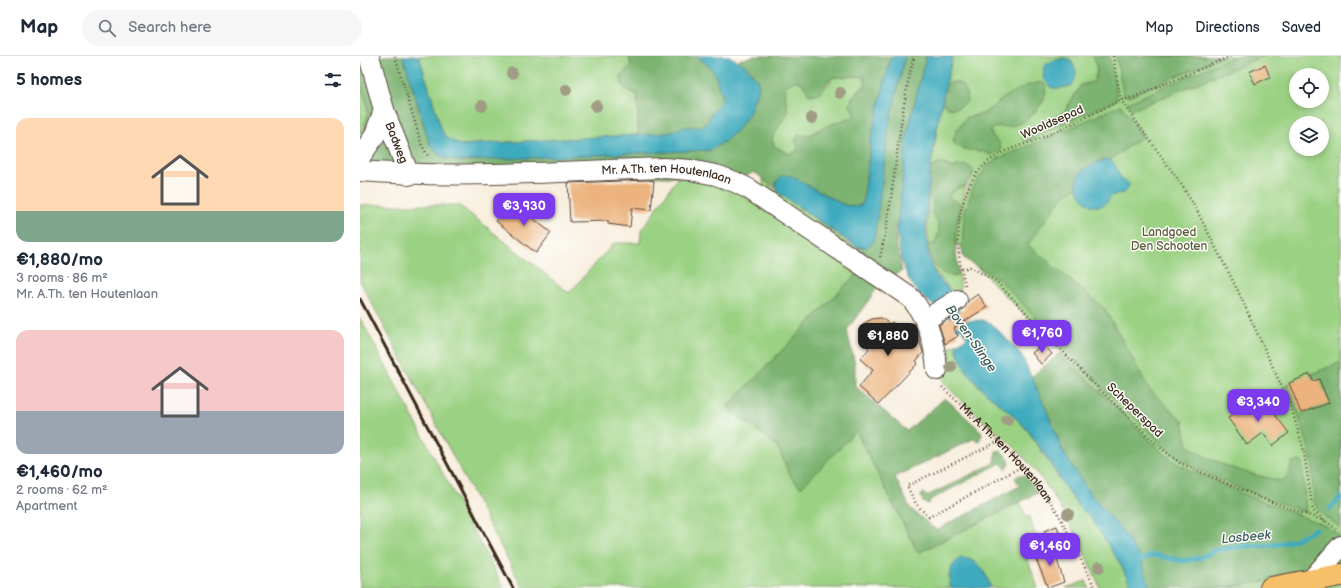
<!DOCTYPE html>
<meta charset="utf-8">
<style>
:root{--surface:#fff;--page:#f6f6f7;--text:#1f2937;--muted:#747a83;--line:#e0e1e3;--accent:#7c3aed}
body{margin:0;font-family:"Balsamiq Sans",sans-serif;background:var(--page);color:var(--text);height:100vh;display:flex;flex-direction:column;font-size:15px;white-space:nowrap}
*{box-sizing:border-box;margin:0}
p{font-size:13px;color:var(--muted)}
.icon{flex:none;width:22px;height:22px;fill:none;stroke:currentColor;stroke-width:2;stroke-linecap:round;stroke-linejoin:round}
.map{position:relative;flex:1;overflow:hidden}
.panel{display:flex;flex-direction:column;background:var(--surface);width:360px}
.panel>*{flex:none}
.controls{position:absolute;left:929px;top:12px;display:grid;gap:8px}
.controls a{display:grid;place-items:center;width:40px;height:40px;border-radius:50%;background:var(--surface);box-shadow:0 2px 6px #0003;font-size:20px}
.price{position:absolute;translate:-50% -34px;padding:0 9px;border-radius:8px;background:var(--accent);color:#fff;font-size:13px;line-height:26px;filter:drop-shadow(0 1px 2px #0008)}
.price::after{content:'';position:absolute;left:50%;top:24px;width:12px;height:9px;margin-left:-6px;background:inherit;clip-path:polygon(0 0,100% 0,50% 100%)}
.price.selected{background:#222;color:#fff}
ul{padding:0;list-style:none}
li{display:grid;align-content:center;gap:8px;height:212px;padding:0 16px}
li span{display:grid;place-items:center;height:124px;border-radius:12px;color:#555}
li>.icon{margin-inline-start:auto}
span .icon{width:72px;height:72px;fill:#fffc;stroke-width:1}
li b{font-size:17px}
h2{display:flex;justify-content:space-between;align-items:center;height:48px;padding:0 16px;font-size:17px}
header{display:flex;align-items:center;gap:24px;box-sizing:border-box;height:56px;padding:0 20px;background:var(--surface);border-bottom:1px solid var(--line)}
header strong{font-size:19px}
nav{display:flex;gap:22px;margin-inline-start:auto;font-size:14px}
.search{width:280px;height:36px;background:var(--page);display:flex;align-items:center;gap:10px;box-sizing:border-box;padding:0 14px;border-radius:22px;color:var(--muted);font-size:15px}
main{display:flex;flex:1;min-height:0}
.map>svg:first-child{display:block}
.green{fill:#9bd183;stroke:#6b7e50;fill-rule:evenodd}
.forest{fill:#7cb371;stroke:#5c6e48;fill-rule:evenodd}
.water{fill:#3eaabd;stroke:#3c6a6e}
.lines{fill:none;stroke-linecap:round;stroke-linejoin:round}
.stream{stroke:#3eaabd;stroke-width:5}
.building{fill:#ecb37f}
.minor-casing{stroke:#57473a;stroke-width:22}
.major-casing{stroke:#57473a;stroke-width:24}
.path{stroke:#57473a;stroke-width:2.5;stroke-dasharray:1 3;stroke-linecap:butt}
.minor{stroke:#fff;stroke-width:20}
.major{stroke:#f6c06b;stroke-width:22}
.rail{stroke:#3b2a1e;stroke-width:3}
.tree{fill:#a09d84}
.labels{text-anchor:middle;stroke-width:3;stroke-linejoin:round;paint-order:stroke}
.street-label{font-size:12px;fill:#3b2a1e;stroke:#fdfcf7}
.park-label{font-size:12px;fill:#585c3c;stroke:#fdfcf7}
.water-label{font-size:13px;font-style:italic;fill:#3c5d5e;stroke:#fdfcf7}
</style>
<header>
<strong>Map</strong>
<div class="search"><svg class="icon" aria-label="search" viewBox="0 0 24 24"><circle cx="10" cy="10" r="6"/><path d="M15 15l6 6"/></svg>Search here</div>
<nav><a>Map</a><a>Directions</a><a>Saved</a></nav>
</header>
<main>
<section class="panel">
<h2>5 homes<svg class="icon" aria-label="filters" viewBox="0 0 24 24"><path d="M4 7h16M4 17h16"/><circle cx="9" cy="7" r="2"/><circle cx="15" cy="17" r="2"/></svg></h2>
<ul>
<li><span style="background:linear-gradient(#ffd9b3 75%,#7fa58c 0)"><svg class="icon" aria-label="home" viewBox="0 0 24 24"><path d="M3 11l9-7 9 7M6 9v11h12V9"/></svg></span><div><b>€1,880/mo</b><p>3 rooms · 86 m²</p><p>Mr. A.Th. ten Houtenlaan</p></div></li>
<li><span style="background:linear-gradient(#f6c9c9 65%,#9aa5b1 0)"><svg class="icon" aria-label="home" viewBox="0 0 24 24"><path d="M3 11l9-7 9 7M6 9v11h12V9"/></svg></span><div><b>€1,460/mo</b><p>2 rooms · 62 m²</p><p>Apartment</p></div></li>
</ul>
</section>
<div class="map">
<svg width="981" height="532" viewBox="0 0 981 532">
<rect width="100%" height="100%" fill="#fdfcf7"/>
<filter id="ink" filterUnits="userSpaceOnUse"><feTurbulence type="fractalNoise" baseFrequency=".025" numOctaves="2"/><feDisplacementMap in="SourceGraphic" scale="8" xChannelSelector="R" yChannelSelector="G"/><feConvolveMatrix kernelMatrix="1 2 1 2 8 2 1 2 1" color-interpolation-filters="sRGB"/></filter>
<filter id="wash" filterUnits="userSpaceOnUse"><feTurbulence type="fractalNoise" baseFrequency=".012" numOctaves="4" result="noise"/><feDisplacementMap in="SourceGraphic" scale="16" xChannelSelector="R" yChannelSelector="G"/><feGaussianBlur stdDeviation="0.9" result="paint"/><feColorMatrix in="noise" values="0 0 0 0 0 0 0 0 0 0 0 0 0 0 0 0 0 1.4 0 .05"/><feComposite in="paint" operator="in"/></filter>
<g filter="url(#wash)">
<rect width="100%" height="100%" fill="#f7eddb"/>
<path class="green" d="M 59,0 L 269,0 L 271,10 L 261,19 L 262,29 L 269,35 L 278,39 L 278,79 L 100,89 C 92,86 87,83 82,75 Z
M 593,0 L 733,0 C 737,9 738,18 733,26 L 721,29 L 705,55 L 681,69 L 662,76 L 662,81 L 743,41 L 739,0 L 981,0 L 981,532 L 834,532 L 813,408 L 613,207 L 592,180 L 614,115 C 607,108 602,108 593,112 L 581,107 L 571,112 L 582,45 L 588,52 L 595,26 L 586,28 ZM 936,19 L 962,19 L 962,45 L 936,45 ZM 686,34 L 683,47 L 645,71 C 639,70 634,70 630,75 L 633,81 L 640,87 L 631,99 L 622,94 L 607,61 L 623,58 L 648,39 ZM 936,67 L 962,67 L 962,93 L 936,93 Z
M 497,20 L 504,21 L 506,29 L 492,41 L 494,62 C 476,66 443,75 437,95 L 429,98 L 414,90 L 412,82 L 428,55 L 425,41 L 425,30 L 437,24 L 460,38 L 473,21 Z
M 0,27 C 6,45 13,60 0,77 Z
M 321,117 L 356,123 L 501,213 L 367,351 L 417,390 L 431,421 L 496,375 L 558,497 L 660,446 L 666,461 L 669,460 L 679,489 L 664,494 L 678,532 L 630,532 C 628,520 620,509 609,503 L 589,519 L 591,532 L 163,532 L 0,225 L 0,149 L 99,149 L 209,237 L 254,187 L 280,187 L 281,175 Z
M 403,123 L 420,138 L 534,219 L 403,137 Z
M 606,130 L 601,149 L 595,144 L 590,143 L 589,139 L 597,132 Z
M 568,141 L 573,146 L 572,156 C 580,168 581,174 575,187 L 568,190 Z
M 570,203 L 578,213 L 594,221 L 599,219 C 601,229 601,233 595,240 L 573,213 Z
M 0,262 L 144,532 L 0,532 Z
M 596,288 L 598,299 L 605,312 L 618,330 L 651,357 L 668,375 L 718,450 L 729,459 L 761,509 L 772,532 L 740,532 C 719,482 694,431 655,392 C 633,370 607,352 586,329 L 581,321 L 579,297 Z
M 726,525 L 729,532 L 706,532 Z"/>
<path class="forest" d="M 0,0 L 17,55 L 0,94 L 0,77 L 4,71 L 8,60 L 8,51 L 0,27 Z
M 25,0 L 43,0 L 70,89 C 79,101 86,103 100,105 L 350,94 L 397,24 L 385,9 L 376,5 L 393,0 L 531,0 L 511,82 L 503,147 L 498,151 L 484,149 L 431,120 L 416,126 L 416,132 L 394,116 L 381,123 L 53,114 L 15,3 ZM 497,20 L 504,21 L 506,29 L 492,41 L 490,50 L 494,56 L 494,61 C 478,65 462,71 448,80 L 439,78 L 435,85 L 438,91 L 437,95 L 429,98 L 414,90 L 412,82 L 428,55 L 425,41 L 425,30 L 436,24 L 443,28 L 449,39 L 460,38 L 467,26 L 473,21 Z
M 269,0 L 288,0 L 292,2 L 337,0 L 353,14 L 359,29 L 362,46 L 350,60 L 348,67 L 340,71 L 324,71 L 309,77 L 278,79 L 278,39 L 269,35 L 262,30 L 261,19 L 271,10 Z
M 545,0 L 566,0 L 547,79 L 537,173 L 535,173 L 537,191 L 542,215 L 534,219 L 497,191 L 507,191 L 530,64 Z
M 733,0 L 749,0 L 757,40 L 755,45 L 665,85 L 662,81 L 662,76 L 681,69 L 705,55 L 721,29 L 733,26 C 739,18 737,9 733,0 Z
M 756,0 L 864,0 L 770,40 L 766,40 L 763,37 Z
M 874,0 L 904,0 L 772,54 L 767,47 Z
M 595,26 C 605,28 606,35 608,44 C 602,51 597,53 588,52 L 582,45 L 586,28 Z
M 681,26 L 685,28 C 689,45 669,66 654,70 C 645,72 636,67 630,75 L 633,81 L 640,87 L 641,94 L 631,99 C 616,90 605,99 593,86 L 596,75 L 607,61 L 623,58 L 648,39 L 668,29 Z
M 761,49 L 783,80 L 750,104 C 737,101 725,116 717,125 L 716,132 L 703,140 L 668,189 L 745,253 L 789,333 L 823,365 L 828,390 C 855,409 891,419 923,425 L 929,416 L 932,406 L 942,405 L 946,457 C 900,439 848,424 808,394 L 734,324 L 639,223 L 609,206 L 603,201 L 602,191 L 604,159 L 608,146 L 614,129 L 626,111 L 639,102 L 685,83 Z
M 23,70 L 40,112 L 2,105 Z
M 581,107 L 593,112 C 602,108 607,108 614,115 L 606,130 L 597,132 L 589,139 L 590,143 L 595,144 L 601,149 C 594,173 595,195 599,219 C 588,224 575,212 570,203 C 569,199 569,194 568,190 L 575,187 C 581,174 580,168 572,156 L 573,146 L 568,141 L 571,112 Z
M 501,213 L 521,227 L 487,274 L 495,309 L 495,330 L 547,375 L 585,342 L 621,375 L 622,379 L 619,385 L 613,383 L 535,421 L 550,452 L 576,474 L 660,430 L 655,422 L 659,419 L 665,420 L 678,437 L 558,497 L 496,375 L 441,432 L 431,421 L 417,390 L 367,351 Z
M 700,297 L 799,393 L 818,408 L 879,436 L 964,469 L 980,480 L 946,518 L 866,532 L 790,532 L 781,503 L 763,476 L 729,436 L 703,396 L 687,355 L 671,321 Z
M 981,306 L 981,472 C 973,466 960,459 956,450 C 951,438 953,420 952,407 C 947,380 936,354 925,329 Z
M 636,395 L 641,395 L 649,403 L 649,408 L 646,413 L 641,407 L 570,444 L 569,448 L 563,446 L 561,440 L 563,437 L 567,440 L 634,407 Z"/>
<path class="water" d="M 43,0 L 59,0 L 82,75 L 87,82 L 100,89 L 309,77 L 324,71 L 340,71 L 348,67 L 350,60 L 363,43 L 353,14 L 337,0 L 369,0 L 385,9 L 397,24 L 399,30 L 389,58 L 377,74 L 364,86 L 350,94 L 100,105 C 86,103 79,101 70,89 Z
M 531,0 L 545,0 L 530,64 L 514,185 L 507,191 L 497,191 L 420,138 L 416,132 L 416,126 L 423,119 L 431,120 L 484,149 L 497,151 L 503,147 L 511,82 Z
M 566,0 L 593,0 C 580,49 555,165 572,212 C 577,223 588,231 595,240 L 577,252 L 560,239 L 549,224 L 541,204 L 537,173 L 547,79 Z
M 704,2 L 711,5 C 717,15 718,19 712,29 L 698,33 L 690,31 L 683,22 L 684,10 L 692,5 Z
M 745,103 C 758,105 755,114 761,122 C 763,124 766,126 769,128 L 768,133 L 764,137 L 751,140 C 746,149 742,151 731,150 C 719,140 709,125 725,113 C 731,109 739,107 745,103 Z
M 597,250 L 607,265 L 623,264 L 632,268 L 661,298 L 687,355 L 703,396 L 729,436 L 763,476 L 781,503 L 790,532 L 772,532 L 761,509 L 729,459 L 724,456 L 718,450 C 713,441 707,435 702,427 C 692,409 681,392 669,376 C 644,345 603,330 596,288 L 607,282 L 601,272 L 597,274 L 587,257 Z
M 601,502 C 617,502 628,517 630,532 L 591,532 C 587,520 590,508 601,502 Z"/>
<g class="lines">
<path class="stream" d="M 970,453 L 981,441
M 775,506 L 793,499 L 823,505 L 840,502 L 856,494 L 886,490 L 914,489 L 934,484 L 956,473"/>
</g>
<g id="blocks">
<path class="building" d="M 905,9 L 910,21 L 895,28 L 889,16 Z
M 288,124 L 294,125 L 291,154 L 272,152 L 270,171 L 248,168 L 248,165 L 210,166 L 208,127 Z
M 152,145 L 191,177 L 176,197 L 136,165 Z
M 618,238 L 627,251 L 594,272 L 598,280 L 585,288 L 579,269 L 603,254 L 608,245 Z
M 521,262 L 530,268 L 532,266 L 551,282 L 557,276 L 563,297 L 556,305 L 558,307 L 519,348 L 499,331 L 513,314 L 500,303 L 509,293 L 502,284 L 501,275 L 505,267 L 512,263 Z
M 683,288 L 692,298 L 681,308 L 672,297 Z
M 950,318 L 953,325 L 959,323 L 969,347 L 941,357 L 929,327 Z
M 901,340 L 929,377 L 912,390 L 903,377 L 887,389 L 868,362 Z
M 697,470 L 701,482 L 689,487 L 684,475 Z
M 693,491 L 704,526 L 688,532 L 674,498 Z"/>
</g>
</g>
<g filter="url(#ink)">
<use href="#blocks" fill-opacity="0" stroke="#57473a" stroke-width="1"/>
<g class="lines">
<defs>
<g id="minor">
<path id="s2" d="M 9,0 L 24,54 L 49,119"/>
<path d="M 0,101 L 14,81 L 24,54"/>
<path id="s3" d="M 0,115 C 101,123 203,115 304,112 L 330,114 L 356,119 L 375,126 L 389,133 L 551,242 C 568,263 575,287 577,314"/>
<path d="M 565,264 L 597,244"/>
<path d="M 952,523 L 981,490"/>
</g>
<path id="major" d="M 911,532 L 981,519"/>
</defs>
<use href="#minor" class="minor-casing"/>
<use href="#major" class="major-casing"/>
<g class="path">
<path d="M 35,0 L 62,90 L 68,100"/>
<path d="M 753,0 L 761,44 L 821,128 L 836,153 L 878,235 L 930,349 L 943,391 L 953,455 L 976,473"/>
<path d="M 520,201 C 536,135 537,66 554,0"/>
<path d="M 602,213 L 610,211 L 636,225 L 733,327 L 802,393 L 820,407 L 903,443 L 965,465"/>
<path d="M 605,229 C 603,219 600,209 599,199 C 596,168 602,126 628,106 C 642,94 661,90 678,83 C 706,72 734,57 761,44 L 774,41 L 871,0"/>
<path id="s1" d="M 582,331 L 639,385 L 677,426 L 699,459 L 735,532"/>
<path d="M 639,385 L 547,430 L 556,448 L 569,461 L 663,410"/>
</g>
<use href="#minor" class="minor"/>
<use href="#major" class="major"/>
<path class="rail" d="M 0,243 L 153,532"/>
</g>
<g class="tree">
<circle cx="152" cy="17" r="6"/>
<circle cx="206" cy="34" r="6"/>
<circle cx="480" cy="37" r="6"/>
<circle cx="122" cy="50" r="6"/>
<circle cx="236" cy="50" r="6"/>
<circle cx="452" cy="62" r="6"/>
<circle cx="591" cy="311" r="6"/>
<circle cx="647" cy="364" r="6"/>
<circle cx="708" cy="458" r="6"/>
<circle cx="739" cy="511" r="6"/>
</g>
</g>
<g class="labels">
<g class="street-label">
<text transform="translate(692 66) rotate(-24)" y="4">Wooldsepad</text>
<text dy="4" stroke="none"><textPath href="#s2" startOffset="91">Badweg</textPath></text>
<text dy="4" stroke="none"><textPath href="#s3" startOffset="307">Mr. A.Th. ten Houtenlaan</textPath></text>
<text transform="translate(775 354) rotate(44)" y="4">Scheperspad</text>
<text dy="4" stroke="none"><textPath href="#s1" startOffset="92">Mr. A.Th. ten Houtenlaan</textPath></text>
</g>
<g class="park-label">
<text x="809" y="180">Landgoed<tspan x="809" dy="14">Den Schooten</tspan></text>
</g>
<g class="water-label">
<text transform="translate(612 282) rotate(55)" y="5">Boven-Slinge</text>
<text transform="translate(886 480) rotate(-5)" y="5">Losbeek</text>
</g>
</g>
</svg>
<div class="controls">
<a><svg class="icon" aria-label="locate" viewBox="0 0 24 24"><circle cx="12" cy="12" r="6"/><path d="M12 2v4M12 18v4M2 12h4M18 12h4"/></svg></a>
<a><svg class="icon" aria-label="layers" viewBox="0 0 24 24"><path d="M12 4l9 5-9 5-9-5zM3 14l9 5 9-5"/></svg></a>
</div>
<b class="price" style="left:164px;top:171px">€3,930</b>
<b class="price" style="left:682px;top:298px">€1,760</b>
<b class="price selected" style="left:528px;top:301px">€1,880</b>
<b class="price" style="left:898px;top:367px">€3,340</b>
<b class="price" style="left:690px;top:511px">€1,460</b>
</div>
</main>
